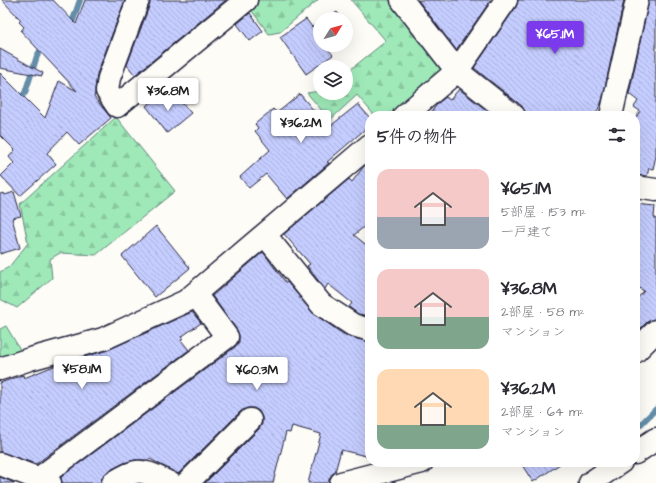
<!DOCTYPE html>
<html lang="ja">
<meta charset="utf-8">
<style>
:root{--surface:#fff;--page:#f2f2f3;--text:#2b2b33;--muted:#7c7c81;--accent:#7c3aed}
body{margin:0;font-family:"Architects Daughter","Klee One",sans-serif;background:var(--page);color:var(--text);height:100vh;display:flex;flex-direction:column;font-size:15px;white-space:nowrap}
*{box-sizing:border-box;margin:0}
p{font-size:13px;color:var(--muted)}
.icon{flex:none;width:22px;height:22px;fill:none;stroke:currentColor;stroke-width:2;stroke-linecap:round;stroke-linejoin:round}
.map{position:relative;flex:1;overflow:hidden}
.panel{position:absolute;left:365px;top:111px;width:275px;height:356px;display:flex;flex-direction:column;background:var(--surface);border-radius:16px;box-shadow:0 4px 16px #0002}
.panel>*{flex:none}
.needle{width:26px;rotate:53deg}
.controls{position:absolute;left:313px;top:12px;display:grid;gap:8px}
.controls a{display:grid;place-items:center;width:40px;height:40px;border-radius:50%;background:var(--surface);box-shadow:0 4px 16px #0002;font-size:20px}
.price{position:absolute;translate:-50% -34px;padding:0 9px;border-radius:4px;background:#fff;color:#222;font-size:13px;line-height:26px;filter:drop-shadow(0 1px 2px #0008)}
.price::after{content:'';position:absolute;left:50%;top:24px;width:12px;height:9px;margin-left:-6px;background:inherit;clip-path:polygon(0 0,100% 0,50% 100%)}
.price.active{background:var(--accent);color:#fff}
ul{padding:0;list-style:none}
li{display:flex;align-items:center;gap:12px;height:100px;padding:0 12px}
li span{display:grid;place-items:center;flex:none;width:112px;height:80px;border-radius:12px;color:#555}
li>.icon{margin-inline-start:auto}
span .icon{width:48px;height:48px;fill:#fffc;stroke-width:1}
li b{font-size:17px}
h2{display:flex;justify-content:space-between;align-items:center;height:48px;padding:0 12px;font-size:17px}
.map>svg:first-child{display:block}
.forest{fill:url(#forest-firs);stroke:#60867a}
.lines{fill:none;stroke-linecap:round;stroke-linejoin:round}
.stream{stroke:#638da8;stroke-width:6}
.building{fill:url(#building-back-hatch);stroke:#22223b}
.minor-casing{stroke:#22223b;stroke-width:25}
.minor{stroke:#fdfcf7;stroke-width:22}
</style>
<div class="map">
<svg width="656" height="483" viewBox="0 0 656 483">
<defs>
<pattern id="forest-firs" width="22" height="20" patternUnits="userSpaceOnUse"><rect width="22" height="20" fill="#9fe9b8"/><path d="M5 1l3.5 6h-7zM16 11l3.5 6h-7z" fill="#89c89f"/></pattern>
<pattern id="building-back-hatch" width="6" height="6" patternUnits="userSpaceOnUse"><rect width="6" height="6" fill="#c5cdff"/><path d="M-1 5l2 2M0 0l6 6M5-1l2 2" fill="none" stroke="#a9b0db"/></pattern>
</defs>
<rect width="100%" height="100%" fill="#fdfcf7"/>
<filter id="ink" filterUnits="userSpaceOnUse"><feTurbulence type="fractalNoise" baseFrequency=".025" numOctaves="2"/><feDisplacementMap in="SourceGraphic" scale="8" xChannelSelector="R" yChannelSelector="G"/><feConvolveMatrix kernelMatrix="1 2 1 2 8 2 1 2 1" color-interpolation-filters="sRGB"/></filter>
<g filter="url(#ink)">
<path class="forest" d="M 257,0 L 318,0 L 280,32 L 269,34 L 249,7 Z
M 351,0 L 389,0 L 440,67 L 442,75 L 393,116 L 375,116 L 357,95 L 330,120 L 307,93 L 320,91 L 320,93 L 346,93 L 346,73 L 386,41 Z
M 116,117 L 175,191 L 96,255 L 60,253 L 50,259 L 52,278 L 17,308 L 0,299 L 0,272 L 9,267 L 28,243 L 20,204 Z
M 6,326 L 21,351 L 0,357 L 0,329 Z"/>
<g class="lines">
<path class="stream" d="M 68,25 L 73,20 L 80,0
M 17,101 L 25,93 L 37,56 L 40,51 L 46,47
M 635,425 L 637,426 L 641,424 L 656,409"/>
</g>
<path class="building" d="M 2,0 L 53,0 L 76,24 L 85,0 L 125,0 L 97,74 L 95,89 L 95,93 L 94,97 L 111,118 L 79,145 L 67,132 L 47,153 L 56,164 L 20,196 L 1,176 L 14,163 L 9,157 L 15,150 L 0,135 L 0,73 L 45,118 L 59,81 L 77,91 L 21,31 L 24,27 L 19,22 L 21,20 Z
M 150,0 L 226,0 L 135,75 L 127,65 L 150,4 Z
M 418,0 L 491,0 L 456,50 L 450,42 L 451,41 L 447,38 Z
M 518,0 L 624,0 L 602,101 L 595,116 L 531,116 L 526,114 L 522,106 L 474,68 L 516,7 Z
M 649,0 L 656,0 L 656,156 L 653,169 L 649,168 L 647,176 L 635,175 L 635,119 L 640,111 L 634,107 L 638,101 L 629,94 Z
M 337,12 L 342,19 L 327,19 Z
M 250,13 L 263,31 L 250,41 L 237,24 Z
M 306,19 L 312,27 L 320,23 L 320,45 L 325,45 L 333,55 L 306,74 L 280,37 Z
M 0,49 L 43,73 L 42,76 L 0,68 Z
M 459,89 L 494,116 L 428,116 L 438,103 L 446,97 L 450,100 Z
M 300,94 L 328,128 L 358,104 L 370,118 L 370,125 L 327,162 L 329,163 L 287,199 L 266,174 L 249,188 L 240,177 L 270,150 L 255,131 L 258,128 L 255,124 L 273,109 L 277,113 Z
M 160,95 L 167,103 L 176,96 L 191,113 L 167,133 L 146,106 Z
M 370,161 L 370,222 L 354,235 L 370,248 L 370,312 L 368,316 L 358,314 L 349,307 L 352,303 L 328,284 L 325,289 L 307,266 L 310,264 L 284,234 L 349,179 L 352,182 L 364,166 Z
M 14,192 L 21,216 L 12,218 L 20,248 L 0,254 L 0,194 L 4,193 L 5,195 Z
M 635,204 L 655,206 L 654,218 L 656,218 L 656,318 L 647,322 L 635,334 L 635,301 L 644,291 L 635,286 Z
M 156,226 L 190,268 L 155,297 L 122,256 Z
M 263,252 L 286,283 L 287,282 L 314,314 L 346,336 L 370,342 L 370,457 L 341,450 L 335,472 L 332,474 L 329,479 L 329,483 L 308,483 L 321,434 L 292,426 L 290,433 L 286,432 L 273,483 L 205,483 L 259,429 L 262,424 L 262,417 L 259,411 L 254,408 L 247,408 L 241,411 L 178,474 L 150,459 L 148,460 L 135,460 L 124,463 L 107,472 L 102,477 L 101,483 L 62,483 L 61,477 L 235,347 L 239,342 L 239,335 L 237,330 L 212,296 Z
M 192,312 L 201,323 L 181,337 L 183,339 L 181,340 L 189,350 L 36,464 L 0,452 L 0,383 L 23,375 L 24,378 L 59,364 L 108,350 Z
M 520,462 L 563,462 L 533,482 Z
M 0,477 L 15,483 L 0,483 Z"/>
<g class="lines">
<defs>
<path id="minor" d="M 138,0 L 109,78 L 107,91 L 117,106 L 246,0
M 402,0 L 457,71 L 514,116
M 404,116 L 457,71 L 506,0
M 611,116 L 637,0
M 635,187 L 656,190
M 265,235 L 321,304 L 353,325 L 370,330
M 635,352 L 656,331
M 0,369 L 30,359 L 103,339 L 186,301 L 370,145
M 635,453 L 656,439
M 0,464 L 50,483
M 38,479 L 227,337 L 195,294
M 113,483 C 140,466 142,470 170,483
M 187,483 L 250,420
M 341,483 L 422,462
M 590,483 L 621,462"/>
</defs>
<use href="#minor" class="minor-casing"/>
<use href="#minor" class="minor"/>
</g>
</g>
</svg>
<div class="controls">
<a><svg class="needle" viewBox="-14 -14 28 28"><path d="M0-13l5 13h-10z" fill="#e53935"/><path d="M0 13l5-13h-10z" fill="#7c7c81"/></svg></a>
<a><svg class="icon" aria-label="layers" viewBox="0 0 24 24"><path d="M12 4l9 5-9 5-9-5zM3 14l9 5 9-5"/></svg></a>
</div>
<b class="price active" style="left:555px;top:55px">¥65.1M</b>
<b class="price" style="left:168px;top:112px">¥36.8M</b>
<b class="price" style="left:301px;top:144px">¥36.2M</b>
<b class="price" style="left:82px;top:390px">¥58.1M</b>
<b class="price" style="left:257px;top:391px">¥60.3M</b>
<section class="panel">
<h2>5件の物件<svg class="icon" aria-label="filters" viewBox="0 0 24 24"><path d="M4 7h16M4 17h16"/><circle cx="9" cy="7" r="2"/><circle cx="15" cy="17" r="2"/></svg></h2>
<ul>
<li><span style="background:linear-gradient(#f6c9c9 60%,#9aa5b1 0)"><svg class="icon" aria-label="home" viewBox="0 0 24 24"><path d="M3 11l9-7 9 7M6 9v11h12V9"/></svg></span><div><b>¥65.1M</b><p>5部屋 · 153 m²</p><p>一戸建て</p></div></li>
<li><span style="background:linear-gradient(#f6c9c9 60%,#7fa58c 0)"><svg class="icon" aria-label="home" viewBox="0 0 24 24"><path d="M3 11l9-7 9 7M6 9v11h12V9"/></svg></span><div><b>¥36.8M</b><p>2部屋 · 58 m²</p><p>マンション</p></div></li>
<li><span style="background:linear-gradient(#ffd9b3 70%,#7fa58c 0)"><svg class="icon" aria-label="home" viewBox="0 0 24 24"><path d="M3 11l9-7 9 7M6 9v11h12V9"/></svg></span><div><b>¥36.2M</b><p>2部屋 · 64 m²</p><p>マンション</p></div></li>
</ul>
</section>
</div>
